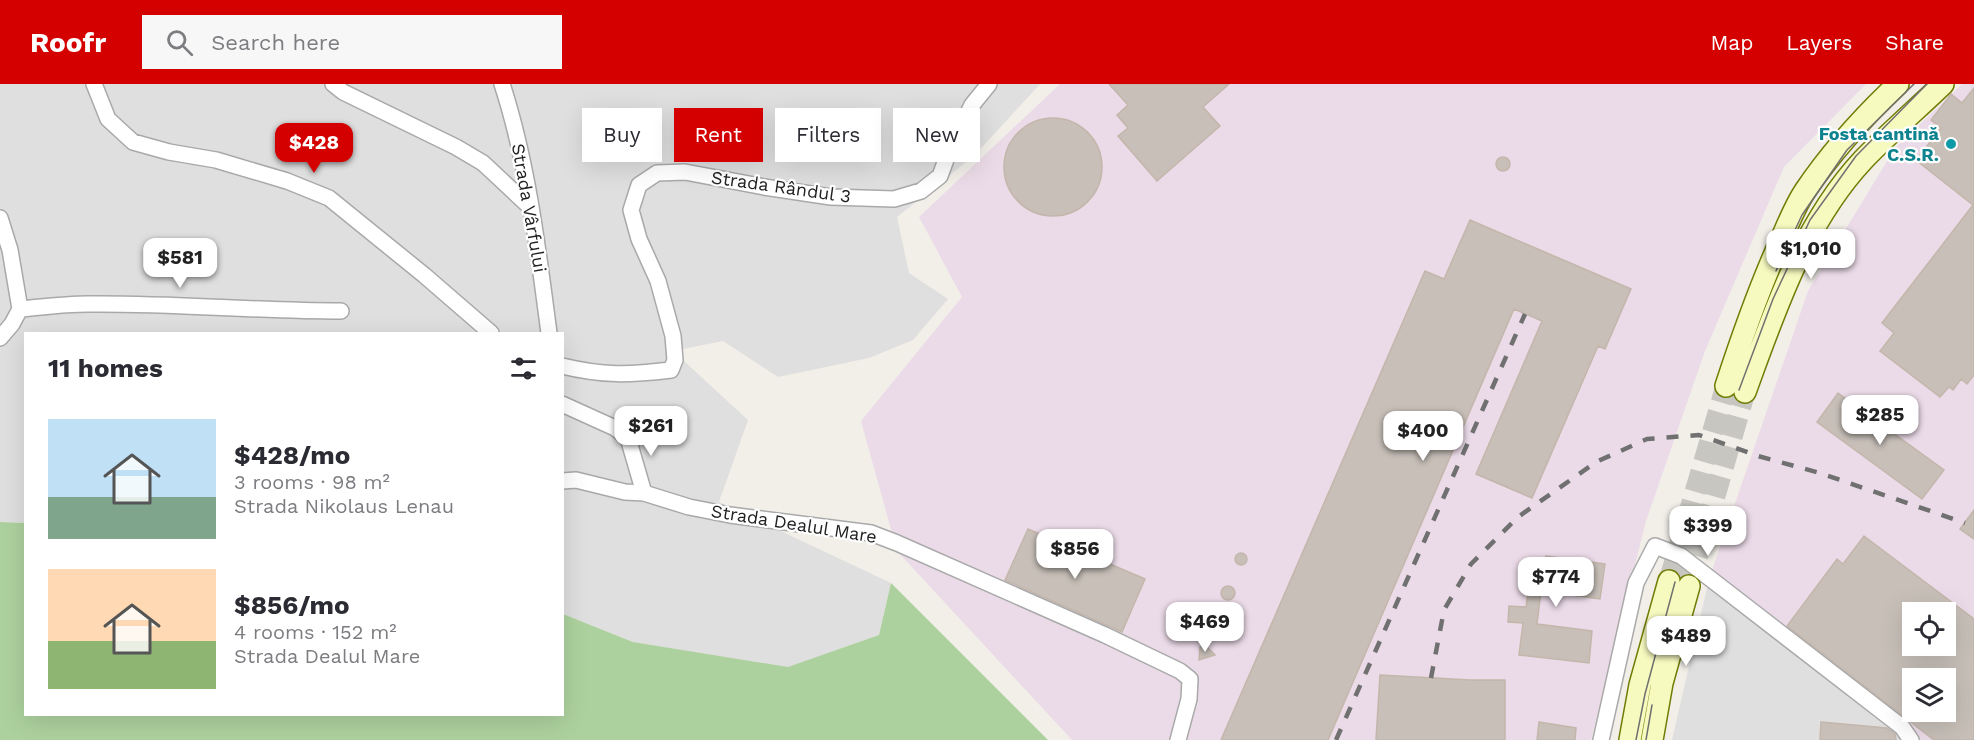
<!DOCTYPE html>
<meta charset="utf-8">
<style>
:root{--surface:#fff;--page:#f7f7f7;--text:#2b2b33;--muted:#7c7c81;--accent:#d40000}
body{margin:0;font-family:"Work Sans",sans-serif;background:var(--page);color:var(--text);height:100vh;display:flex;flex-direction:column;font-size:22px;white-space:nowrap}
*{box-sizing:border-box;margin:0}
p{font-size:20px;color:var(--muted)}
.icon{flex:none;width:33px;height:33px;fill:none;stroke:currentColor;stroke-width:2;stroke-linecap:round;stroke-linejoin:round}
.map{position:relative;flex:1;overflow:hidden}
.side{position:absolute;left:24px;top:248px;width:540px;height:384px;display:flex;flex-direction:column;background:var(--surface);border-radius:0px;box-shadow:0 6px 24px #0002}
.side>*{flex:none}
.banner{position:absolute;left:582px;top:24px;width:570px;height:54px;display:flex;gap:12px}
.tools{position:absolute;left:1902px;top:518px;display:grid;gap:12px}
.tools a{display:grid;place-items:center;width:54px;height:54px;border-radius:0px;background:var(--surface);box-shadow:0 6px 24px #0002;font-size:30px}
.price{position:absolute;translate:-50% -51px;padding:0 14px;border-radius:12px;background:#fff;color:#222;font-size:20px;line-height:39px;filter:drop-shadow(0 2px 3px #0008)}
.price::after{content:'';position:absolute;left:50%;top:36px;width:18px;height:14px;margin-left:-9px;background:inherit;clip-path:polygon(0 0,100% 0,50% 100%)}
.price.on{background:var(--accent);color:#fff}
ul{padding:0;list-style:none}
li{display:flex;align-items:center;gap:18px;height:150px;padding:0 24px}
li span{display:grid;place-items:center;flex:none;width:168px;height:120px;border-radius:0px;color:#555}
li>.icon{margin-inline-start:auto}
span .icon{width:72px;height:72px;fill:#fffc;stroke-width:1}
li b{font-size:26px}
h2{display:flex;justify-content:space-between;align-items:center;height:72px;padding:0 24px;font-size:26px}
.tag{padding:0 21px;border-radius:0px;background:var(--surface);box-shadow:0 6px 24px #0002;font-size:21px;line-height:54px}
.tag.on{background:var(--accent);color:#fff}
header{display:flex;align-items:center;gap:36px;box-sizing:border-box;height:84px;padding:0 30px;background:var(--accent);color:#fff}
header strong{font-size:28px}
nav{display:flex;gap:33px;margin-inline-start:auto;font-size:21px}
.search{width:420px;height:54px;background:var(--page);display:flex;align-items:center;gap:15px;box-sizing:border-box;padding:0 21px;border-radius:0px;color:var(--muted);font-size:22px}
.map>svg:first-child{display:block}
.residential{fill:#e0dfdf}
.industrial{fill:#ebdbe8;fill-rule:evenodd}
.forest{fill:#add19e}
.building{fill:#c7bfb8;stroke:#c4b6ab;stroke-width:1.5;fill-rule:evenodd}
.lines{fill:none;stroke-linecap:round;stroke-linejoin:round}
.secondary-tunnel{stroke:#c8c6c1;stroke-width:21;stroke-dasharray:21 10;stroke-linecap:butt}
.minor-casing{stroke:#a9a9a9;stroke-width:18}
.secondary-casing{stroke:#707d05;stroke-width:24}
.minor{stroke:#fff;stroke-width:15}
.secondary{stroke:#f7fabf;stroke-width:21}
.tram{stroke:#707070;stroke-width:1.5}
.rail{stroke:#707070;stroke-width:4.5;stroke-dasharray:12 12;stroke-linecap:butt}
.culture-dot{fill:#0f9aa8;stroke:#fff;stroke-width:2}
.labels{text-anchor:middle;stroke-width:4.5;stroke-linejoin:round;paint-order:stroke}
.culture-label{font-size:18px;font-weight:bold;fill:#0d838f;stroke:#fff;text-anchor:end}
.street-label{font-size:18px;fill:#222;stroke:#fff}
</style>
<header>
<strong>Roofr</strong>
<div class="search"><svg class="icon" aria-label="search" viewBox="0 0 24 24"><circle cx="10" cy="10" r="6"/><path d="M15 15l6 6"/></svg>Search here</div>
<nav><a>Map</a><a>Layers</a><a>Share</a></nav>
</header>
<div class="map">
<svg width="1974" height="656" viewBox="0 0 1974 656">
<rect width="100%" height="100%" fill="#f2efe9"/>
<path class="residential" d="M 0,0 L 1040,0 L 975,71 L 897,133 L 909,189 L 948,215 L 913,256 L 869,274 L 778,293 L 723,257 L 673,267 L 748,336 L 719,418 L 891,499 L 879,551 L 788,584 L 633,558 L 563,530 L 562,249 L 26,249 L 25,439 L 0,438 Z
M 1709,495 L 1911,656 L 1672,656 Z"/>
<path class="industrial" d="M 1060,0 L 1866,0 L 1784,83 L 1705,267 L 1646,437 L 1591,656 L 1072,656 L 897,467 L 861,337 L 962,213 L 919,133 Z
M 1962,0 L 1974,0 L 1974,656 L 1911,656 L 1709,495 L 1808,207 L 1895,64 ZM 1912,528 L 1946,528 L 1946,561 L 1912,561 ZM 1912,594 L 1946,594 L 1946,627 L 1912,627 Z"/>
<path class="forest" d="M 0,438 L 25,439 L 26,630 L 562,630 L 563,530 L 633,558 L 788,583 L 879,551 L 891,499 L 1048,656 L 0,656 Z"/>
<path class="building" d="M 1109,0 L 1229,0 L 1203,23 L 1220,42 L 1157,97 L 1118,52 L 1128,44 L 1117,31 L 1128,21 Z
M 1974,4 L 1974,291 L 1967,300 L 1961,295 L 1953,306 L 1949,303 L 1940,313 L 1880,267 L 1894,249 L 1882,239 L 1973,121 L 1916,76 L 1941,44 L 1931,36 L 1951,10 L 1962,19 Z
M1004 83a49 49 0 1 1 98 0a49 49 0 1 1-98 0Z
M1496 80a7 7 0 1 1 14 0a7 7 0 1 1-14 0Z
M 1470,136 L 1631,205 L 1605,265 L 1598,262 L 1532,414 L 1476,390 L 1542,237 L 1514,225 L 1328,656 L 1221,656 L 1425,187 L 1444,195 Z
M 1838,309 L 1944,386 L 1922,415 L 1817,338 Z
M 1974,426 L 1974,455 L 1960,445 Z
M 1028,445 L 1145,495 L 1122,548 L 1005,496 Z
M 1864,452 L 1974,535 L 1974,656 L 1934,656 L 1787,542 L 1837,475 L 1843,480 ZM 1912,528 L 1946,528 L 1946,561 L 1912,561 ZM 1912,594 L 1946,594 L 1946,627 L 1912,627 Z
M1235 475a6 6 0 1 1 12 0a6 6 0 1 1-12 0Z
M 1546,472 L 1605,480 L 1600,515 L 1541,507 L 1537,540 L 1592,547 L 1589,579 L 1519,571 L 1523,539 L 1508,538 L 1509,522 L 1526,523 L 1529,500 L 1523,499 L 1527,474 L 1546,477 Z
M1221 509a7 7 0 1 1 14 0a7 7 0 1 1-14 0Z
M 1206,562 L 1215,571 L 1199,576 L 1200,563 Z
M 1380,591 L 1471,596 L 1505,596 L 1505,656 L 1376,656 Z
M 1539,638 L 1576,644 L 1575,656 L 1537,656 Z
M 1821,638 L 1887,644 L 1895,650 L 1896,656 L 1820,656 Z"/>
<g class="lines">
<path class="secondary-tunnel" d="M 1669,497 L 1726,302
M 1689,502 L 1745,308"/>
<defs>
<path id="minor" d="M 94,0 L 108,35 L 133,58 L 169,68 L 216,76 L 287,97 L 329,114 L 424,191 L 491,249
M 333,0 L 343,8 L 456,63 L 483,79 L 530,123
M 502,0 C 528,80 538,166 549,249
M 0,134 L 10,166 L 20,225
M 20,225 C 42,223 65,220 88,220 C 172,219 256,227 341,227
M 0,254 L 12,240 L 20,225
M 562,282 C 604,292 629,291 671,286 L 675,276 L 673,252 L 658,197 L 639,155 L 631,126 L 639,101 L 657,89 L 685,88 L 764,103 L 831,113 L 894,115 L 921,107 L 940,92 L 951,62 L 972,21 L 989,0
M 562,320 L 615,344 L 628,354 L 644,409
M 562,397 L 576,396 L 625,408 L 644,409 L 689,423 L 730,431 L 871,449 L 897,459 L 1105,551 L 1180,587 L 1190,595 L 1189,615 L 1178,656
M 1601,656 L 1636,499 L 1655,462 L 1681,472 L 1902,643 L 1911,656"/>
<path id="secondary" d="M 1726,302 C 1742,253 1759,204 1781,156 C 1788,140 1795,122 1805,107 C 1832,67 1863,33 1898,0
M 1745,308 C 1774,228 1804,139 1863,76 C 1889,49 1917,25 1943,0
M 1630,656 L 1640,601 L 1669,497
M 1652,656 L 1662,599 L 1689,502"/>
</defs>
<use href="#minor" class="minor-casing"/>
<use href="#secondary" class="secondary-casing"/>
<use href="#minor" class="minor"/>
<use href="#secondary" class="secondary"/>
<path class="tram" d="M 1776,187 L 1802,131 L 1847,66 L 1914,0
M 1739,306 L 1773,215 L 1810,136 L 1856,72 L 1927,0
M 1636,656 L 1645,610 L 1675,498
M 1646,656 L 1652,621"/>
<path class="rail" d="M 1431,594 L 1444,526 L 1471,480 L 1518,433 L 1596,378 L 1647,355 L 1699,351 L 1758,372 L 1820,389 L 1965,439
M 1336,656 L 1525,230"/>
</g>
<circle class="culture-dot" cx="1951" cy="60" r="6"/>
<g class="labels">
<g class="culture-label">
<text x="1939" y="56">Fosta cantină<tspan x="1939" dy="21">C.S.R.</tspan></text>
</g>
<g class="street-label">
<text transform="translate(781 103) rotate(8)" y="6">Strada Rândul 3</text>
<text transform="translate(529 124) rotate(80)" y="6">Strada Vârfului</text>
<text transform="translate(794 440) rotate(9)" y="6">Strada Dealul Mare</text>
</g>
</g>
</svg>
<div class="tools">
<a><svg class="icon" aria-label="locate" viewBox="0 0 24 24"><circle cx="12" cy="12" r="6"/><path d="M12 2v4M12 18v4M2 12h4M18 12h4"/></svg></a>
<a><svg class="icon" aria-label="layers" viewBox="0 0 24 24"><path d="M12 4l9 5-9 5-9-5zM3 14l9 5 9-5"/></svg></a>
</div>
<b class="price on" style="left:314px;top:90px">$428</b>
<b class="price" style="left:1811px;top:196px">$1,010</b>
<b class="price" style="left:180px;top:205px">$581</b>
<b class="price" style="left:1880px;top:362px">$285</b>
<b class="price" style="left:651px;top:373px">$261</b>
<b class="price" style="left:1423px;top:378px">$400</b>
<b class="price" style="left:1708px;top:473px">$399</b>
<b class="price" style="left:1075px;top:496px">$856</b>
<b class="price" style="left:1556px;top:524px">$774</b>
<b class="price" style="left:1205px;top:569px">$469</b>
<b class="price" style="left:1686px;top:583px">$489</b>
<div class="banner">
<a class="tag">Buy</a>
<a class="tag on">Rent</a>
<a class="tag">Filters</a>
<a class="tag">New</a>
</div>
<section class="side">
<h2>11 homes<svg class="icon" aria-label="filters" viewBox="0 0 24 24"><path d="M4 7h16M4 17h16"/><circle cx="9" cy="7" r="2"/><circle cx="15" cy="17" r="2"/></svg></h2>
<ul>
<li><span style="background:linear-gradient(#bfe0f5 65%,#7fa58c 0)"><svg class="icon" aria-label="home" viewBox="0 0 24 24"><path d="M3 11l9-7 9 7M6 9v11h12V9"/></svg></span><div><b>$428/mo</b><p>3 rooms · 98 m²</p><p>Strada Nikolaus Lenau</p></div></li>
<li><span style="background:linear-gradient(#ffd9b3 60%,#8fb573 0)"><svg class="icon" aria-label="home" viewBox="0 0 24 24"><path d="M3 11l9-7 9 7M6 9v11h12V9"/></svg></span><div><b>$856/mo</b><p>4 rooms · 152 m²</p><p>Strada Dealul Mare</p></div></li>
</ul>
</section>
</div>
